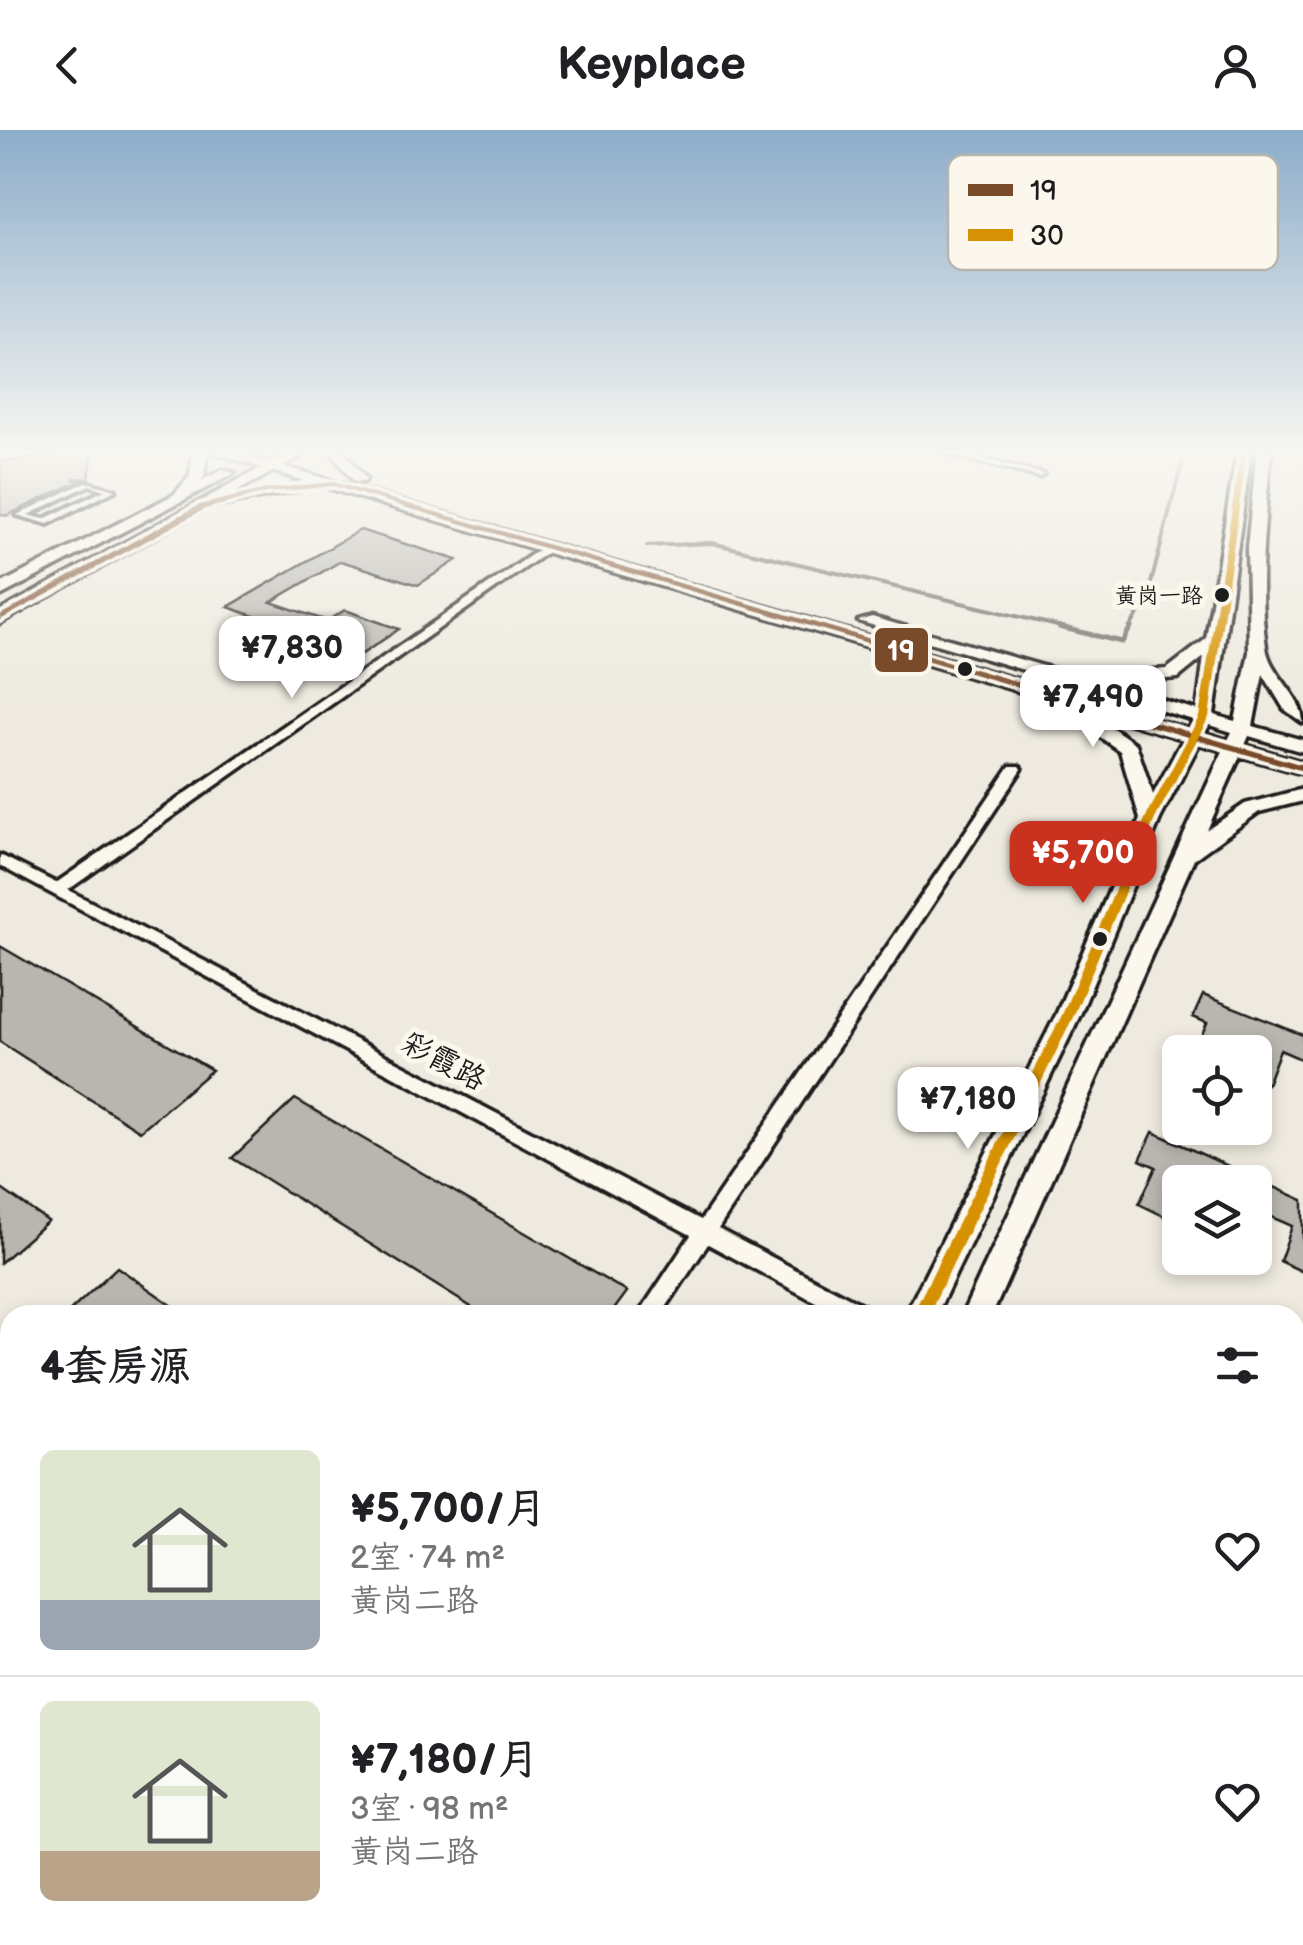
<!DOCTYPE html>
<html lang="zh">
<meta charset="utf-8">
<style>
:root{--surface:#fff;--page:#f2f2f2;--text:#202124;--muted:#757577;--line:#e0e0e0;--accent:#c8321e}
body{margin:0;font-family:"Balsamiq Sans","LXGW WenKai TC",sans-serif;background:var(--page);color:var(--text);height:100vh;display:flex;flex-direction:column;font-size:38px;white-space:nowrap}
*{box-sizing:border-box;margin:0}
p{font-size:32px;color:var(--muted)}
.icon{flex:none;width:55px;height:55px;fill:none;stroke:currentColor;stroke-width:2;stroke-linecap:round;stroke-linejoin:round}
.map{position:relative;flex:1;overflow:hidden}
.drawer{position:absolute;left:0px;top:1175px;width:1305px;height:640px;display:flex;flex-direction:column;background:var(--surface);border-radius:30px 30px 0 0;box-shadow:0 5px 15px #0003}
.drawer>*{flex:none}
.tools{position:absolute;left:1162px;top:905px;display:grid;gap:20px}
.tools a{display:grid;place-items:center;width:110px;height:110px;border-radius:15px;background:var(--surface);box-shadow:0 5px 15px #0003;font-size:50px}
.price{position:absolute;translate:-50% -85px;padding:0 22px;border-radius:20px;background:#fff;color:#222;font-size:32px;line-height:65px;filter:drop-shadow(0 2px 5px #0008)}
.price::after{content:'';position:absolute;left:50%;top:60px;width:30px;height:22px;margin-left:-15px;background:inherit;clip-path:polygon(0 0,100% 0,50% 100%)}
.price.selected{background:var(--accent);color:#fff}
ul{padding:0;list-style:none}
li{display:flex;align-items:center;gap:30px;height:250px;padding:0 40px}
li+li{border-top:2px solid var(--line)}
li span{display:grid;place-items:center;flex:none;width:280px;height:200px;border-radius:15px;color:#555}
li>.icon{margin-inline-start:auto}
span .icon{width:120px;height:120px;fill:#fffc;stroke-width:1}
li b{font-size:42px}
h2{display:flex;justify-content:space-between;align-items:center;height:120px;padding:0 40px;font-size:42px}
header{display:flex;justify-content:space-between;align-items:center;height:130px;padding:0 40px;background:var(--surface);font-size:45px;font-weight:600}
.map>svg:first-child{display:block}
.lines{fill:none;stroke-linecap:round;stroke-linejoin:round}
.stream-far1{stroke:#6f6d69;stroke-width:4}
.stream{stroke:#6f6d69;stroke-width:5}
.building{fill:#b9b6af;stroke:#1c1c1c;stroke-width:2.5}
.pedestrian-casing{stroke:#1c1c1c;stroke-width:8}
.minor-casing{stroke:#1c1c1c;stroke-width:7}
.secondary-casing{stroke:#1c1c1c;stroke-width:7}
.primary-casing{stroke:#1c1c1c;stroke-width:7}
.pedestrian{fill:#fbf7ec;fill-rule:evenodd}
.minor{fill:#fbf7ec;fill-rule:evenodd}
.secondary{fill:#fbf7ec;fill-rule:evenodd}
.primary{fill:#fbf7ec;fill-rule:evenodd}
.bus-1-casing{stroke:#fbf7ec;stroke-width:8}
.bus-2-casing{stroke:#fbf7ec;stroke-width:8}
.bus-1{fill:#7a4b2a;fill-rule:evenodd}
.bus-2{fill:#d69104;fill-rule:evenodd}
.bus-dot{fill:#1c1c1c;stroke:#fbf7ec;stroke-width:4}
.labels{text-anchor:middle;stroke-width:10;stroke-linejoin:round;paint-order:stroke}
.far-bus-label{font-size:22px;fill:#1c1c1c;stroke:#fbf7ec;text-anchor:end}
.street-label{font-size:30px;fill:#1c1c1c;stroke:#fbf7ec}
.key{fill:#fbf7ec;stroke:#b8b5ae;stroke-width:2.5}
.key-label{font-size:28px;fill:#1c1c1c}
.line-badge{stroke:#fbf7ec;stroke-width:4}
.badge-label{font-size:28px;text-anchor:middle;font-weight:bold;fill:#fff}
</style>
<header><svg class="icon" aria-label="back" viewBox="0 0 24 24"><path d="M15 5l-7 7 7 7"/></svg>Keyplace<svg class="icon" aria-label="person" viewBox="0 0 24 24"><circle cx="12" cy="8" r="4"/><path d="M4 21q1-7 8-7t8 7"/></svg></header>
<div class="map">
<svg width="1303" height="1815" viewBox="0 0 1303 1815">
<rect width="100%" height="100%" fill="#eeeadf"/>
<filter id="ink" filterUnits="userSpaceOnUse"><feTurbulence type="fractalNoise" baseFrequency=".01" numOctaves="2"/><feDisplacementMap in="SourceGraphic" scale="20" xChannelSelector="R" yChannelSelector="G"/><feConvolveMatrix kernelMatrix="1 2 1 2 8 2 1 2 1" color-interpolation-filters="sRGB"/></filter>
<g filter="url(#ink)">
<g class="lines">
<path class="stream-far1" d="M 647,416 L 712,413 L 1070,499
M 1129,499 L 1147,469 L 1185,321"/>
<path class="stream" d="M 1059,497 L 1122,512 L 1131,497"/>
</g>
<path class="building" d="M 93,321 L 89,348 L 72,349 L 80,351 L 6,386 L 0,384 L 0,332 Z
M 360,400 L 457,430 L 418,455 L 341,431 L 271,472 L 327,491 L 345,480 L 399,499 L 362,524 L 228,477 Z
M 0,816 L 212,940 L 140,1001 L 0,912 Z
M 1203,865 L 1303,905 L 1303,930 L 1280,920 L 1267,954 L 1255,949 L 1255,922 L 1194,922 L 1207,893 L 1193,887 Z
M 295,969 L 627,1162 L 610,1185 L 484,1185 L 232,1028 Z
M 1153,1002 L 1303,1070 L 1303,1142 L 1280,1131 L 1292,1096 L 1255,1080 L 1255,1052 L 1180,1052 L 1180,1094 L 1139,1074 L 1156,1037 L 1140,1030 Z
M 0,1058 L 48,1091 L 0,1133 Z
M 117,1137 L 186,1185 L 66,1185 Z
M 1295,1274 L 1303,1276 L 1303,1320 L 1295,1337 Z
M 1295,1580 L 1303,1581 L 1303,1644 L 1295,1642 Z
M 873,1805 L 1037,1805 L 1050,1815 L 868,1815 Z"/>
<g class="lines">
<defs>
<path id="pedestrian" d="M 86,352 L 115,360 L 48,394 L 17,385 ZM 89,355 L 105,360 L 44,389 L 28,385 Z"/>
<path id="minor" d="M 935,321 L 952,321 L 1044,344 L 1039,347 Z
M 547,414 L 556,416 L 68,760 L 701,1090 L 1010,636 L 1020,636 L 1022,639 L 718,1099 L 869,1178 L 872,1185 L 840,1185 L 708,1114 L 661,1185 L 638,1185 L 691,1105 L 0,736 L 0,725 L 56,753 Z
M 0,1299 L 10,1304 L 10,1331 L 0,1326 Z
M 1295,1409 L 1303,1412 L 1303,1437 L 1295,1434 Z
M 1295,1480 L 1303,1483 L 1303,1511 L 1295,1508 Z
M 227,1805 L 259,1805 L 255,1815 L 223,1815 Z"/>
<path id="secondary" d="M 193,321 L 207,321 L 204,347 L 184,370 L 174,370 L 172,367 L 190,346 Z
M 209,321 L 230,321 L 1188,599 L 1193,590 L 858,491 L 872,487 L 1099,552 L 1100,545 L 1106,544 L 1167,539 L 1206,509 L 1237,321 L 1251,321 L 1214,585 L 1235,591 L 1249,522 L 1247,418 L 1257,321 L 1271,321 C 1265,386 1257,453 1266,517 C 1270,546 1303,564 1303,593 L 1284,579 L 1263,544 L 1253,596 L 1303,610 L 1303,622 L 1249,606 L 1245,615 L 1303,632 L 1303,644 L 1240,626 L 1207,700 L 1245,674 L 1303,659 L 1303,671 L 1259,682 L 1194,729 L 992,1185 L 962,1185 L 1223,621 L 1199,614 L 1160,689 L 1080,885 L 936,1185 L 905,1185 L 1056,885 L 1140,689 L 1120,621 L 1067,584 L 1065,580 L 1069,576 L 321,356 L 197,380 L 197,374 L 307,352 ZM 1204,527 L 1197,580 L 1107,554 L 1178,548 ZM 1088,581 L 1183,609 L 1153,665 L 1136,614 ZM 1209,595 L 1232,602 L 1228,610 L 1205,603 Z
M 330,321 L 343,321 L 366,349 L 364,352 L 354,352 Z
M 592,1805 L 635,1805 L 631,1815 L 587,1815 Z
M 677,1805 L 719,1805 L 716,1815 L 672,1815 Z"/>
<path id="primary" d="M 292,321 L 310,321 L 0,493 L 0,481 Z
M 222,340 L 235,343 L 0,466 L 0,454 Z"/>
</defs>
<use href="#pedestrian" class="pedestrian-casing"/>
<use href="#minor" class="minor-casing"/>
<use href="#secondary" class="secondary-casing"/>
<use href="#primary" class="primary-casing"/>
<use href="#pedestrian" class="pedestrian"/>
<use href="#minor" class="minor"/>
<use href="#secondary" class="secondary"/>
<use href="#primary" class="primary"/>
<defs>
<path id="bus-1" d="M 333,352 L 1303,635 L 1303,641 L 333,356 L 266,363 L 205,379 L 0,490 L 0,485 L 199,375 L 266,359 Z"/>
<path id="bus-2" d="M 1241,321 L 1247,321 L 1209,587 L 1155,689 L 1074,885 L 928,1185 L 912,1185 L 1062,885 L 1145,689 L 1199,587 Z"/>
</defs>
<use href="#bus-1" class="bus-1-casing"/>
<use href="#bus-2" class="bus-2-casing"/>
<use href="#bus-1" class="bus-1"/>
<use href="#bus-2" class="bus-2"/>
</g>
</g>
<linearGradient id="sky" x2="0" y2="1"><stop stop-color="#8dadca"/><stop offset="0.56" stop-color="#f7f6f1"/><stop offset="1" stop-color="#f7f6f1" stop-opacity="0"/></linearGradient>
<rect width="1303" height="575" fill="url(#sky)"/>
<g class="bus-dot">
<circle cx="1222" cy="465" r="9"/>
<circle cx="965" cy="539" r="9"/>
<circle cx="1100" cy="809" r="9"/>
</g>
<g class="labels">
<g class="far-bus-label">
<text x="1203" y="473">黄岗一路</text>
</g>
<g class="street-label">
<text transform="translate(444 931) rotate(28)" y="10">彩霞路</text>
</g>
</g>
<rect x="948" y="25" width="330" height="115" rx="15" class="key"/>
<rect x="968" y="54" width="45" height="12" fill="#7a4b2a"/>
<rect x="968" y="99" width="45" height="12" fill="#d69104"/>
<g class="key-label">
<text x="1030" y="70">19</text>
<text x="1030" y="115">30</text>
</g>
<rect class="line-badge" x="873" y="496" width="57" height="48" rx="10" fill="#7a4b2a"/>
<g class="badge-label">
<text x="901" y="530">19</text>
</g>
</svg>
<div class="tools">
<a><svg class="icon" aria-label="locate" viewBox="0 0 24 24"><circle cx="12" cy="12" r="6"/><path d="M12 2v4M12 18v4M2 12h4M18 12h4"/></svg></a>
<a><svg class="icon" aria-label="layers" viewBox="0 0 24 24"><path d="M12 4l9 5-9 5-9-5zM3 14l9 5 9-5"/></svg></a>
</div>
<b class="price" style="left:292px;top:571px">¥7,830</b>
<b class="price" style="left:1093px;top:620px">¥7,490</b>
<b class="price selected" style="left:1083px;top:776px">¥5,700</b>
<b class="price" style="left:968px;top:1022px">¥7,180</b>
<section class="drawer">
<h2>4套房源<svg class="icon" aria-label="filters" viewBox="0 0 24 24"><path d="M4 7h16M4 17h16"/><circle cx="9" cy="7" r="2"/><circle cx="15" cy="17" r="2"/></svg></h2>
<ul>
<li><span style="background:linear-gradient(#dfe7d0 75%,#9aa5b1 0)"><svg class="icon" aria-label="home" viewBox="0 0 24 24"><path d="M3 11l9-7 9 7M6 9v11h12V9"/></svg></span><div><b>¥5,700/月</b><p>2室 · 74 m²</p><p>黄岗二路</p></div><svg class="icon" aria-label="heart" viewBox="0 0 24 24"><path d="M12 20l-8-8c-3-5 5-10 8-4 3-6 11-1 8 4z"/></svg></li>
<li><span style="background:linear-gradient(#dfe7d0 75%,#b9a48a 0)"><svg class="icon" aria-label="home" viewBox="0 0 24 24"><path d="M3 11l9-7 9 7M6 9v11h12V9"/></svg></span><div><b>¥7,180/月</b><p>3室 · 98 m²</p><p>黄岗二路</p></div><svg class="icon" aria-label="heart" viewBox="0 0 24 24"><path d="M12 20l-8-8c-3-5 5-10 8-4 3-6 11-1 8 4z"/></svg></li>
</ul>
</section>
</div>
